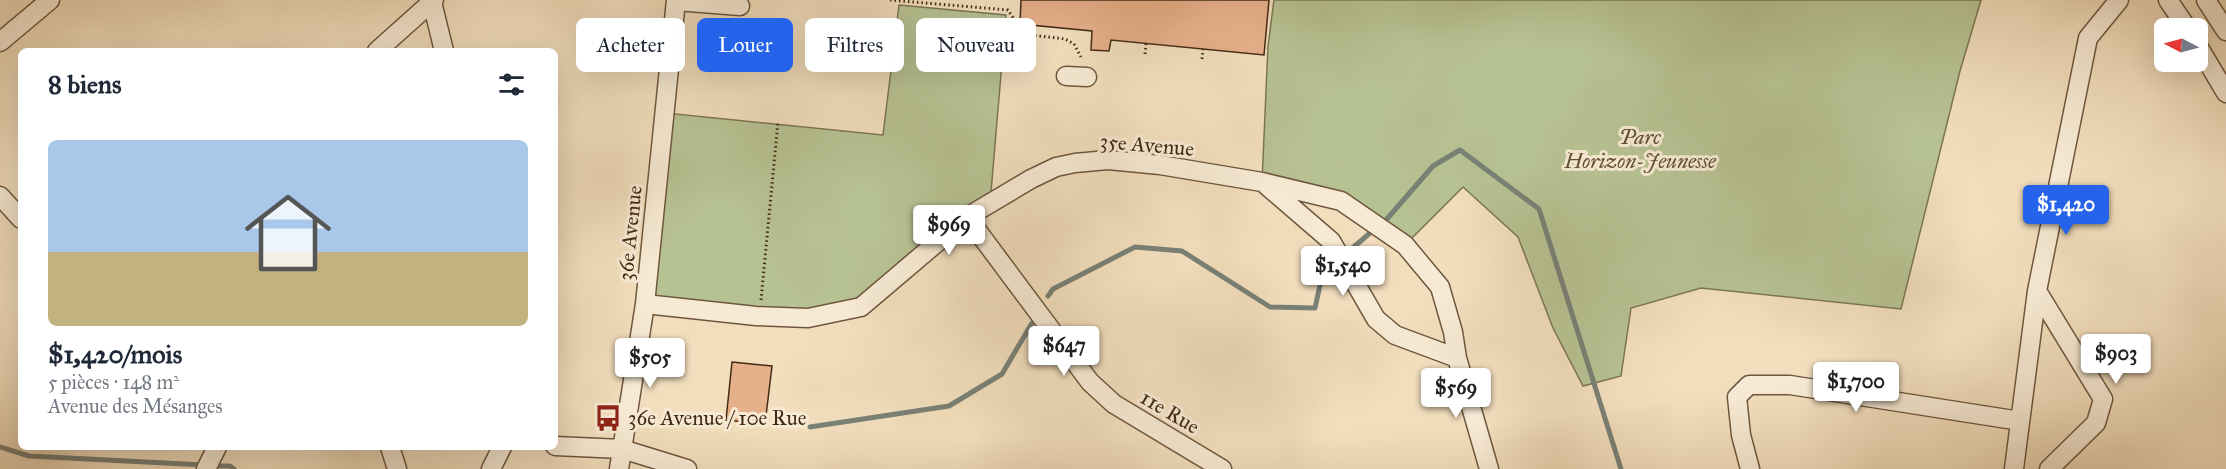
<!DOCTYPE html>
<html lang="fr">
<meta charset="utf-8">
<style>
:root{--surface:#fff;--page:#f2f2f3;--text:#1f2937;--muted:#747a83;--line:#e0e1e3;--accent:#2563eb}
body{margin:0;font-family:"IM FELL Great Primer",serif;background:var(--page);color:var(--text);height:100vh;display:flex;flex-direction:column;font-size:22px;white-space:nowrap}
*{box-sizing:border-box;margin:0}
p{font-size:20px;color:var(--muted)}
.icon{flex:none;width:33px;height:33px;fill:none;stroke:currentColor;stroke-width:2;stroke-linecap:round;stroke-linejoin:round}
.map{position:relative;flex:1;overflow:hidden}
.details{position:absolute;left:18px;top:48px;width:540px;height:402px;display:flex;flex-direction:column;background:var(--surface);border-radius:9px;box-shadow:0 6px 24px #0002}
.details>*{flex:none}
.hud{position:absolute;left:576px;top:18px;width:570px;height:54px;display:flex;gap:12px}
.needle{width:39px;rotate:276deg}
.fabs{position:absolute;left:2154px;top:18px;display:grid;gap:12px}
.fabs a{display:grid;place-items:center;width:54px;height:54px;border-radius:9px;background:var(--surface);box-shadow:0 6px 24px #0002;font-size:30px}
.price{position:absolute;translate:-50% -51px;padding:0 14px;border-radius:6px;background:#fff;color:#222;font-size:20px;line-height:39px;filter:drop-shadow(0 2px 3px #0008)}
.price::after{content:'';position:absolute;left:50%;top:36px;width:18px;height:14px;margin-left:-9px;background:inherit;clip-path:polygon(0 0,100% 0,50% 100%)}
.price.current{background:var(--accent);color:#fff}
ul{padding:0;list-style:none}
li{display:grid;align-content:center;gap:12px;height:318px;padding:0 30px}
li+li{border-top:2px solid var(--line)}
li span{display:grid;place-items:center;height:186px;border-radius:9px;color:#555}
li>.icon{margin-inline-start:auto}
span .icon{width:108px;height:108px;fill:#fffc;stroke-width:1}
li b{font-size:26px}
h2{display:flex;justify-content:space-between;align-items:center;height:72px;padding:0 30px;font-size:26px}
.pill{padding:0 21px;border-radius:9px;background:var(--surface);box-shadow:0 6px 24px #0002;font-size:21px;line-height:54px}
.pill.current{background:var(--accent);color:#fff}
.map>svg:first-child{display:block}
.green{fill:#b7c293;stroke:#7c7654;stroke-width:1.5}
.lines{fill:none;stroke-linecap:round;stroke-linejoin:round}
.stream{stroke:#798176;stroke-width:5}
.building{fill:#e6b08a;stroke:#422a14;stroke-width:1.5}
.minor-casing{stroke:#6e573e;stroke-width:21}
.path{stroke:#422a14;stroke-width:3;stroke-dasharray:1.5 3;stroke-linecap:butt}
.minor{stroke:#f7ead4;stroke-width:18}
.labels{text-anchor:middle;stroke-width:6;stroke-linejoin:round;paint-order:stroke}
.park-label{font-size:21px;font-style:italic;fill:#5f5034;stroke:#f7ead4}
.street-label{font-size:21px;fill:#422a14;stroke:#f7ead4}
.poi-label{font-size:21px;fill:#422a14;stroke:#f7ead4;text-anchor:start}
</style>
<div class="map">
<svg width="2226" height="469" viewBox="0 0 2226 469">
<rect width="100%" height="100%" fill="#f2debd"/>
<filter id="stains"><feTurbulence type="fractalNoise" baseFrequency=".00333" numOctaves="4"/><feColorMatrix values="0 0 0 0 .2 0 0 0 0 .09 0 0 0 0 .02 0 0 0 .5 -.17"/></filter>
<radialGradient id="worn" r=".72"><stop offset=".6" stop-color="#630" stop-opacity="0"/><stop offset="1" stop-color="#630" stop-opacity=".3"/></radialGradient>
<path class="green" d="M 1274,0 L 1981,0 L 1960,71 L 1901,309 L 1701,288 L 1631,308 L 1621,376 L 1583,386 L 1553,328 L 1518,237 L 1463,187 L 1405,245 L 1341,201 L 1262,182 L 1268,46 Z
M 899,5 L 1006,15 L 990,204 L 861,307 L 808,318 L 645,304 L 666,113 L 883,135 Z"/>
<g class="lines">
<path class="stream" d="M 1386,220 L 1433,166 L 1460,150 L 1539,209 L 1621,469
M 1349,251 L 1370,233
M 1048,296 L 1053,289 L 1135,247 L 1182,251 L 1270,307 L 1315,308 L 1320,285 L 1337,261
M 810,427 L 949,406 L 1002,374 L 1032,323
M 0,447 L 29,456 L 204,465
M 213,466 L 230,466 L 234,469"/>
</g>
<path class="building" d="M 1021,0 L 1269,0 L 1264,55 L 1111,40 L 1109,51 L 1091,50 L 1092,31 L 1020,24 Z
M 732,362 L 772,366 L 765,424 L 726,420 Z"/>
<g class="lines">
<defs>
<path id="minor" d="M 2168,0 L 2187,28
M 2206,0 L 2226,31
M 676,1 L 740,6
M 432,2 L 444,51
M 0,42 L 50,0
M 2198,46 L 2226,93
M 377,51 L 434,0
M 1066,76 L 1087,77
M 1266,185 L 1331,241 L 1376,319 L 1395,335 L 1457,358
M 0,196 L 21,219
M 967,217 L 1090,382 L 1114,404 L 1222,469
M 2037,291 L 2103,399 L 2096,423 L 2049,469
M 645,304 L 756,316 L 808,318 L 861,307 L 967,217 L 1031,179 L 1056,167 L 1075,163 L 1108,160 L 1160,165 L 1262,182 L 1341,201 L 1405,245 L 1440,287 L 1453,332 L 1457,358 L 1489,469
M 555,446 L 622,449 L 687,469
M 390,447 L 397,469
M 206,469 L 217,447
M 491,469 L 502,447
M 619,469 L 645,304 L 676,0
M 1750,469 L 1741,435 L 1737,397 L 1749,385 L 1790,385 L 2020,421
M 2014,469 L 2037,291 L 2088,38 L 2119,0"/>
</defs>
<use href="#minor" class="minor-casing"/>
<path class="path" d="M 890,0 L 1008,10 L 1021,30 L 1031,35 L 1065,39 L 1074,44 L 1081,57
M 1145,54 L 1146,44
M 1202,59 L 1203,49
M 761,300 L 778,122"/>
<use href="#minor" class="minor"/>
</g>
<defs>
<symbol id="bus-bare" viewBox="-9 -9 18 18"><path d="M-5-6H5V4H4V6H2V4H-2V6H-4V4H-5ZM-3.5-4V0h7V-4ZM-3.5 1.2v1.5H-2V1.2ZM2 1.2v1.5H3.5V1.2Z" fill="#8f2418" stroke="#f7ead4" stroke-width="2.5" paint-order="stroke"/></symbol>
</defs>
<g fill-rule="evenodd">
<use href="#bus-bare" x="589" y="399" width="38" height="38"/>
</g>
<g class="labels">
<g class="park-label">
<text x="1640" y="144">Parc<tspan x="1640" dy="24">Horizon-Jeunesse</tspan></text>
</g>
<g class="street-label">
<text transform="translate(1147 145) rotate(5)" y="7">35e Avenue</text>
<text transform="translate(630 233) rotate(-84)" y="7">36e Avenue</text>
<text transform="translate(1170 412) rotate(31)" y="7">11e Rue</text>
</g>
<g class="poi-label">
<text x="628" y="425">36e Avenue / 10e Rue</text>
</g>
</g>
<rect width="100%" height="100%" filter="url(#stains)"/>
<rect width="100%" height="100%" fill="url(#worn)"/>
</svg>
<div class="fabs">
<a><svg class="needle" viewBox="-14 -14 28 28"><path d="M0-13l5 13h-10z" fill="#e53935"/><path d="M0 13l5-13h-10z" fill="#747a83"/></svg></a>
</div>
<b class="price current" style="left:2066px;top:236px">$1,420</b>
<b class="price" style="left:949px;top:256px">$969</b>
<b class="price" style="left:1343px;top:297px">$1,540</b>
<b class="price" style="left:1064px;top:377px">$647</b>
<b class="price" style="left:2116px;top:385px">$903</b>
<b class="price" style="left:650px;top:389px">$505</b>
<b class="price" style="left:1856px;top:413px">$1,700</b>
<b class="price" style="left:1456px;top:419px">$569</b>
<div class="hud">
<a class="pill">Acheter</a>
<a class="pill current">Louer</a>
<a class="pill">Filtres</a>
<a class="pill">Nouveau</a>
</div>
<section class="details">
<h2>8 biens<svg class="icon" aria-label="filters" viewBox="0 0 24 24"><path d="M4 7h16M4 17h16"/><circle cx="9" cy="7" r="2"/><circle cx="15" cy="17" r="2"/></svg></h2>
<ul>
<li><span style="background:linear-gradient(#a9c7e8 60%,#c2b280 0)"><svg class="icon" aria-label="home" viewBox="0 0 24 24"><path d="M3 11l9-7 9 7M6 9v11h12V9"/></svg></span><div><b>$1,420/mois</b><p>5 pièces · 148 m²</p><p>Avenue des Mésanges</p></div></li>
</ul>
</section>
</div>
